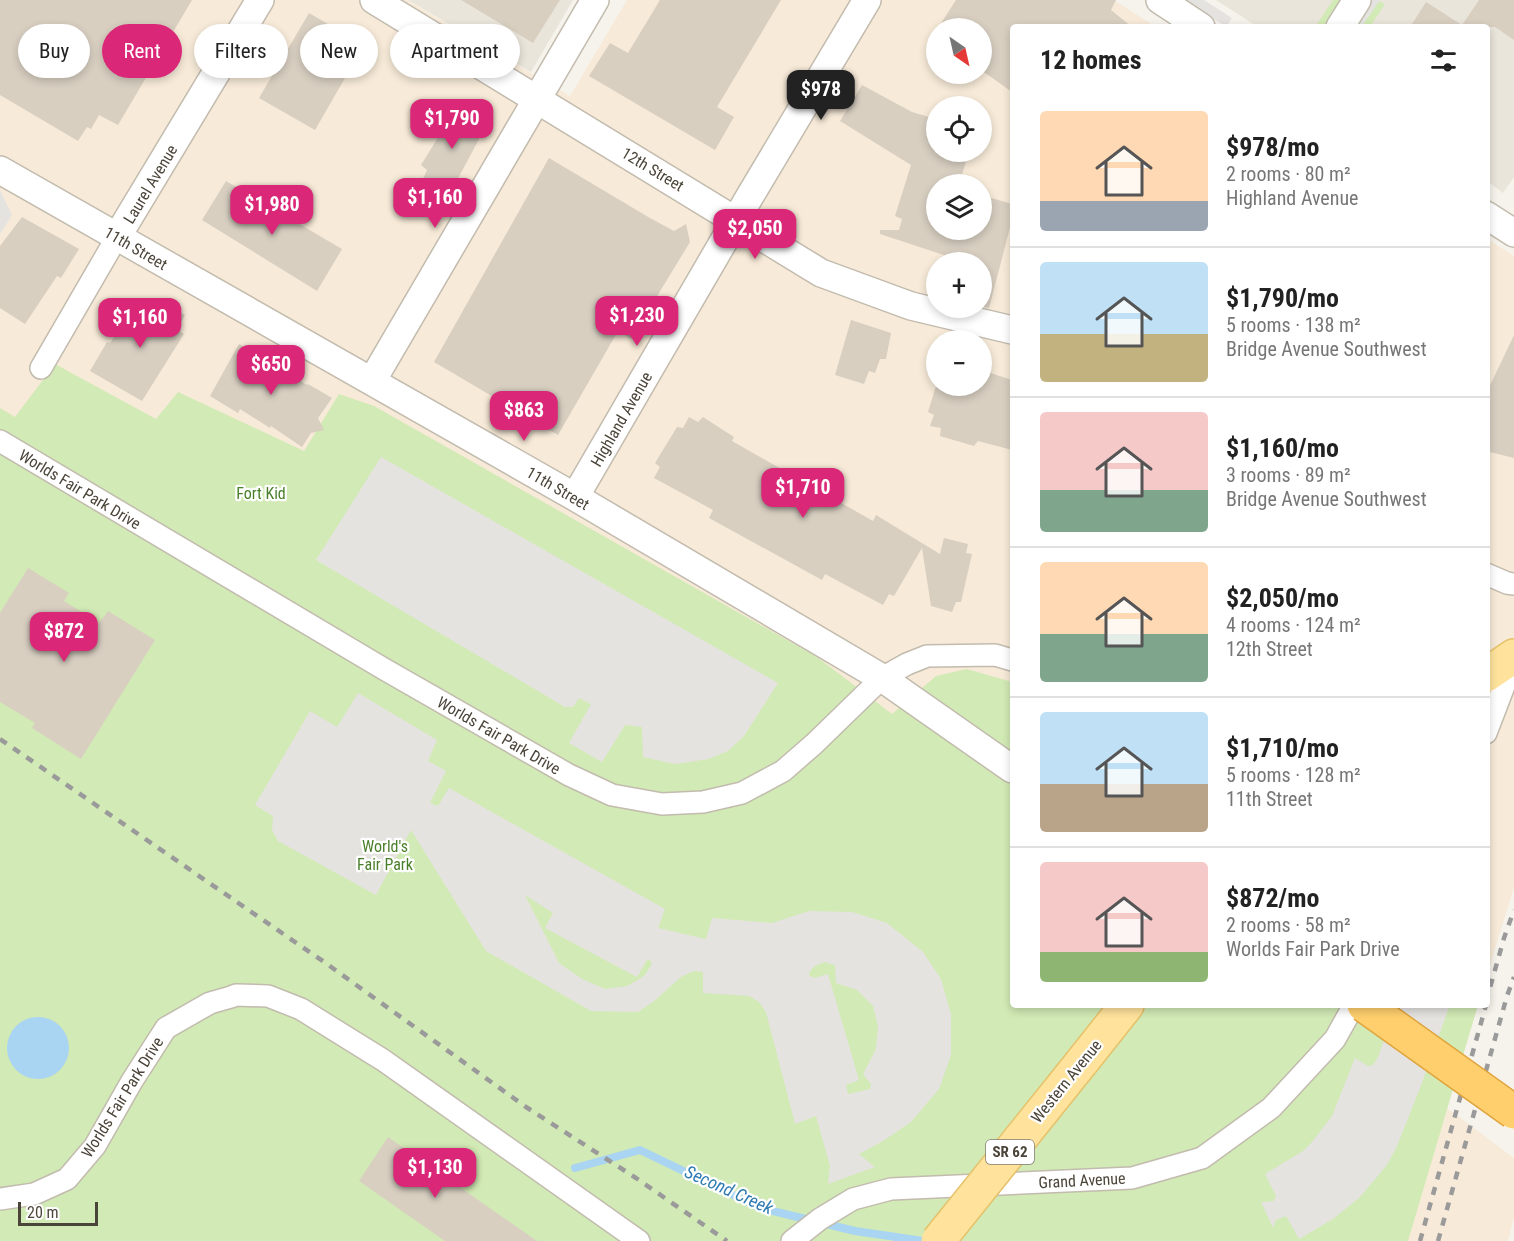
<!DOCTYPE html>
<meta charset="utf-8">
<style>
:root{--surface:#fff;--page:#f2f2f2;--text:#222;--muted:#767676;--line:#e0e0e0;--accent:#db2777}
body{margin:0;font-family:"Roboto Condensed",sans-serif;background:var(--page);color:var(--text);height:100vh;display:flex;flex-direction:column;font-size:22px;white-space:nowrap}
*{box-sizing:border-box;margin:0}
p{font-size:20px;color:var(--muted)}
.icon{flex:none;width:33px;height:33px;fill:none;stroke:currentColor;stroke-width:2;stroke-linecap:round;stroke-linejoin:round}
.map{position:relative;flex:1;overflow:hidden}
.details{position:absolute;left:1010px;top:24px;width:480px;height:984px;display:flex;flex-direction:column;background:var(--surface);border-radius:6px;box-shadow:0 3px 9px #0003}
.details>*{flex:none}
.guide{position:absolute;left:18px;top:24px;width:570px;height:54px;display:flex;gap:12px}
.needle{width:39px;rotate:146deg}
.controls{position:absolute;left:926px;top:18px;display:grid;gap:12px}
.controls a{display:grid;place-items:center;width:66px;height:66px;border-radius:50%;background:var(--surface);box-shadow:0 3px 9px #0003;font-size:30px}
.scale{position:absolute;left:18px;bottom:15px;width:80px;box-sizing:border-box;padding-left:6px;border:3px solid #4b4439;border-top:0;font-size:16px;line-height:21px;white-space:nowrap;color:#4b4439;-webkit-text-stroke:4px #fff;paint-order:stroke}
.price{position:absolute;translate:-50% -51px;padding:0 14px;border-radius:12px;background:var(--accent);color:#fff;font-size:20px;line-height:39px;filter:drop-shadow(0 2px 3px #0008)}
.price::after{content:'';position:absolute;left:50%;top:36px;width:18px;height:14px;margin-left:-9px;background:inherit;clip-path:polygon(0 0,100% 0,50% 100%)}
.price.active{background:#222;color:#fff}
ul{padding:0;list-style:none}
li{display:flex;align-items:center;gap:18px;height:150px;padding:0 30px}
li+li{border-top:2px solid var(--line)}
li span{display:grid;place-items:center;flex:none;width:168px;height:120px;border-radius:6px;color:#555}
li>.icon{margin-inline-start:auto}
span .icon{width:72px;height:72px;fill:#fffc;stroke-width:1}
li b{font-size:26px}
h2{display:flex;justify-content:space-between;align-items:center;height:72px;padding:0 30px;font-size:26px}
.chip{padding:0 21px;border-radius:27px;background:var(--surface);box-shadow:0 3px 9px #0003;font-size:21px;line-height:54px}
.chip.active{background:var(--accent);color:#fff}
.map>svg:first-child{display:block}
.residential{fill:#eae5da}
.commercial{fill:#f7ead8;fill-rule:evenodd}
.green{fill:#d2eab5}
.parking{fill:#e5e3e0;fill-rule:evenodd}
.water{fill:#a9d4f2}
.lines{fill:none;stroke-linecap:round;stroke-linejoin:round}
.stream{stroke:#a9d4f2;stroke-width:8}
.building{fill:#d8cfc1}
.minor-casing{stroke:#c2bbae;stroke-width:24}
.tertiary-casing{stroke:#c2bbae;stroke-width:30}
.primary-casing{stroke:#e6c16a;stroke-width:36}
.minor{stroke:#fff;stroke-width:21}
.tertiary{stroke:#fff;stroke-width:27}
.primary{stroke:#ffe39c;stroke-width:33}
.rail{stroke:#9a9a9a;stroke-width:4.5;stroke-dasharray:8 8;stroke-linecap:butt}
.primary-bridge-casing{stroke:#e6c16a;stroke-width:36;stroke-linecap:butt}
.motorway-bridge-casing{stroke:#e0a43c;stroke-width:36;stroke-linecap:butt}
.primary-bridge{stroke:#ffe39c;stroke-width:33}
.motorway-bridge{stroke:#ffcf6e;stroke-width:33}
.labels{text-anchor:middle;stroke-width:4.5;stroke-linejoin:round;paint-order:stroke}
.shield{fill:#fff;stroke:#817c74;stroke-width:1.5}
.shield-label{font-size:15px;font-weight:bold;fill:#4b4439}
.street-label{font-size:16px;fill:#4b4439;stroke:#fff}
.park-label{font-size:16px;fill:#4a7f2a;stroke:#fff}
.water-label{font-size:18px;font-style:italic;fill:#2e7ab2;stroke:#fff}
</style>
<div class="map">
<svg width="1514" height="1241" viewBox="0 0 1514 1241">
<rect width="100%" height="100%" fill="#f6f3ec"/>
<path class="residential" d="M 408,0 L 573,0 L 531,72 Z
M 1216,0 L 1514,0 L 1514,177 L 1503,193 L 1487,181 L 1486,27 L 1258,27 Z"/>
<path class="commercial" d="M 0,0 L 407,0 L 570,96 L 627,0 L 1114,0 L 1156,27 L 1012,27 L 1012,1005 L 1478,1005 L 1447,1108 L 1514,1158 L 1514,1217 L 1508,1241 L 0,1241 ZM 936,28 L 981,28 L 981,74 L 936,74 ZM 936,106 L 981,106 L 981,152 L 936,152 ZM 936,184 L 981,184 L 981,230 L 936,230 ZM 936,262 L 981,262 L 981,308 L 936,308 ZM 936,340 L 981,340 L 981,386 L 936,386 Z
M 1486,238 L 1514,256 L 1514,887 L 1487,975 Z"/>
<path class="green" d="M 1333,0 L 1341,0 L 1323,27 L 1315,27 Z
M 1379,1 L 1385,4 L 1370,27 L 1361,27 Z
M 55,364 L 156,419 L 178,392 L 304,451 L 339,394 L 374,406 L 817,657 L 892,714 L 936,676 L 967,669 L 1012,682 L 1012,1005 L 1478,1005 L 1408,1241 L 0,1241 L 0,408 L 15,417 Z"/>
<path class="parking" d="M 1186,0 L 1204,0 L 1232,18 L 1226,27 Z
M 1368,0 L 1380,0 L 1361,27 L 1350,27 Z
M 0,190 L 12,215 L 0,234 Z
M 381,457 L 778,683 L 744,736 L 728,751 L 709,759 L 675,764 L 643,757 L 642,727 L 625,725 L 602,762 L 569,743 L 591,704 L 579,698 L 573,707 L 565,707 L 316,560 Z
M 358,693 L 437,740 L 428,761 L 446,771 L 430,803 L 438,806 L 449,788 L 665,909 L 658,928 L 706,939 L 712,918 L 772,923 L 809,911 L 852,912 L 887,923 L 923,952 L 941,979 L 951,1014 L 951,1055 L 939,1089 L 911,1122 L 883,1141 L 859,1154 L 875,1167 L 828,1184 L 830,1166 L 816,1116 L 795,1124 L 766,1012 L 759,1002 L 749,996 L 703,993 L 703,972 L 694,971 L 681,977 L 654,1001 L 638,1012 L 591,1011 L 486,951 L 411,830 L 376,895 L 278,841 L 272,830 L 273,816 L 255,805 L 310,711 L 337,727 ZM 525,895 L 553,913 L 545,928 L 637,977 L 647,960 L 650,960 L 652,964 L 644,976 L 627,986 L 605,989 L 582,979 L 559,963 ZM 824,962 L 835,965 L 836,983 L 857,990 L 873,1006 L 878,1026 L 876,1049 L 863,1074 L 871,1084 L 870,1089 L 848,1094 L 846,1085 L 859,1080 L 828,974 L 814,978 L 809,975 L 810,971 L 815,966 Z
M 1397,1005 L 1450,1005 L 1420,1088 L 1397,1146 L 1387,1165 L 1359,1198 L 1333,1219 L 1299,1239 L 1286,1216 L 1276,1220 L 1273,1228 L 1261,1202 L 1274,1201 L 1276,1196 L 1265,1174 L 1303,1151 L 1312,1142 L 1332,1116 L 1355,1058 L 1368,1066 L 1373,1065 L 1378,1057 Z"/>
<path class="water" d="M7 1048a31 31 0 1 1 62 0a31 31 0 1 1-62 0Z"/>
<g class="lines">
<path class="stream" d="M 575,1168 L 640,1150 L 760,1208 L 855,1231 L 923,1241"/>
</g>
<path class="building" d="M 0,0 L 192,0 L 118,125 L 99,115 L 91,129 L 87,127 L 78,141 L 0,95 Z
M 461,0 L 560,0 L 533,43 Z
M 660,0 L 781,0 L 717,107 L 734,117 L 715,150 L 589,76 L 610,43 L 628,53 Z
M 956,0 L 1116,0 L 1111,10 L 1132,27 L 1012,27 L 1012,92 L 981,70 L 981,28 L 938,28 Z
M 1479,0 L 1514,0 L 1514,40 L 1495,27 L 1410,27 L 1426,2 L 1462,25 Z
M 309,13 L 364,45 L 315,130 L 259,98 Z
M 862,85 L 912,112 L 936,119 L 936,152 L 969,152 L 959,184 L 936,184 L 936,230 L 981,230 L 981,195 L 1012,204 L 1012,220 L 989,308 L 981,306 L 981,262 L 955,262 L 956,259 L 880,234 L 880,230 L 899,230 L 902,219 L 895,216 L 911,165 L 840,121 Z
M 455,110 L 486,126 L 454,186 L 447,180 L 439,190 L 422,181 L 427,170 L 421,165 Z
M 549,158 L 650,218 L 674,231 L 686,224 L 690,242 L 631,339 L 618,331 L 558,435 L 434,362 Z
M 226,181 L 342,249 L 317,291 L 202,220 Z
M 22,217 L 79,249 L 61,278 L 57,276 L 25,324 L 0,308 L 0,246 Z
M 141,299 L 158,310 L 165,304 L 185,315 L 177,330 L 184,334 L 142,401 L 90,371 L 107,342 L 110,343 Z
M 851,320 L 891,333 L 886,359 L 880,359 L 875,373 L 869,371 L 864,384 L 835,375 Z
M 1514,335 L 1514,458 L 1486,451 L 1486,394 Z
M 239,344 L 307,385 L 308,384 L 332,398 L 318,418 L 324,430 L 311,433 L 302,447 L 271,426 L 270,428 L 240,409 L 238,413 L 210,396 Z
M 981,370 L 1012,380 L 1012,450 L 978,441 L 974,446 L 940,436 L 941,428 L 930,426 L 934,415 L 928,412 L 936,386 L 981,386 Z
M 689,417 L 698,422 L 703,417 L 734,437 L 732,441 L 873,521 L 876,515 L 940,554 L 944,538 L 968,544 L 966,553 L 972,554 L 961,602 L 956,602 L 952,612 L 931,606 L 922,548 L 894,596 L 889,594 L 883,605 L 825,574 L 822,580 L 709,518 L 713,510 L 654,478 L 660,467 L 655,463 L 677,427 L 683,428 Z
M 28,568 L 69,593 L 64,601 L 99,623 L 108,611 L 155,640 L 81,759 L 32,728 L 35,723 L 0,702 L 0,613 Z
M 388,1137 L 537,1241 L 445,1241 L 359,1181 Z"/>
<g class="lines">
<defs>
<path id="minor" d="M 41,368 L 117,237
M 0,441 L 384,669 L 569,775 L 612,795 L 662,804 L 703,802 L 742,793 L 783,771 L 814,744 L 882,678 L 907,664 L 927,656 L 995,655 L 1012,660
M 1486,574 L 1507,583 L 1514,584
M 1486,733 L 1514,660
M 0,1199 L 34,1194 L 67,1179 L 95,1146 L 132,1081 L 166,1028 L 210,1003 L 231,997 L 236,995 L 268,996 L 301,1009 L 383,1060 L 639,1241
M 792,1241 L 820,1219 L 853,1199 L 891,1189 L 1132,1178 L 1202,1158 L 1271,1108 L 1335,1039 L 1354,1005"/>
<path id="tertiary" d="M 374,0 L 821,273 L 911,306 L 1012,330
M 1160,0 L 1201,27
M 1340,27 L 1357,0
M 0,170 L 575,497 L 882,678 L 1012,769
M 1486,215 L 1514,233
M 117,237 L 260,0
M 372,381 L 595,0
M 575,497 L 750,196 L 867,0"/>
<path id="primary" d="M 1486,675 L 1514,656
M 1081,1063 L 1127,1005"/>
</defs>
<use href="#minor" class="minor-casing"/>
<use href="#tertiary" class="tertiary-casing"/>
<use href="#primary" class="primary-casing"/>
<use href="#minor" class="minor"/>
<use href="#tertiary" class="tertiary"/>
<use href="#primary" class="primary"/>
<path class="rail" d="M 0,739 L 327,964 L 526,1107 L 636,1178 L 727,1241
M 1486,1002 L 1504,938 L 1514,910
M 1420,1241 L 1486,1005
M 1438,1241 L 1507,996 L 1514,977"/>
<defs>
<path id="primary-bridge" d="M 938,1241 L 1081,1063"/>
<path id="motorway-bridge" d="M 1364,1005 L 1514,1112"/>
</defs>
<use href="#primary-bridge" class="primary-bridge-casing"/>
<use href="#motorway-bridge" class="motorway-bridge-casing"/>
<use href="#primary-bridge" class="primary-bridge"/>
<use href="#motorway-bridge" class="motorway-bridge"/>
</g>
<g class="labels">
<rect class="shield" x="986" y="1140" width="48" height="24" rx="4.5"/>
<g class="shield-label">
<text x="1010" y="1157">SR 62</text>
</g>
<g class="street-label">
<text transform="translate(653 169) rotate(31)" y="6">12th Street</text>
<text transform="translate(150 184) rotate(-59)" y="6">Laurel Avenue</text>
<text transform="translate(136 248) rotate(30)" y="6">11th Street</text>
<text transform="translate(621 419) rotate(-60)" y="6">Highland Avenue</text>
<text transform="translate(558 488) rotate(30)" y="6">11th Street</text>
<text transform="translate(80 489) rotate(31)" y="6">Worlds Fair Park Drive</text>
<text transform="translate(499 735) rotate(30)" y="6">Worlds Fair Park Drive</text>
<text transform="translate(1066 1081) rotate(-51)" y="6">Western Avenue</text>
<text transform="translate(122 1097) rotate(-58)" y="6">Worlds Fair Park Drive</text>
<text transform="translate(1082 1180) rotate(-3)" y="6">Grand Avenue</text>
</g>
<g class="park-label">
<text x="261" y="499">Fort Kid</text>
<text x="385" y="852">World's<tspan x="385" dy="18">Fair Park</tspan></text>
</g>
<g class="water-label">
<text transform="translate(729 1190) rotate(24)" y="6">Second Creek</text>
</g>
</g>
</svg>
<div class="controls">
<a><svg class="needle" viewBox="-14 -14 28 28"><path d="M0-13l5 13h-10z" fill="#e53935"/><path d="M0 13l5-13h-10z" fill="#767676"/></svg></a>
<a><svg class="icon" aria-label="locate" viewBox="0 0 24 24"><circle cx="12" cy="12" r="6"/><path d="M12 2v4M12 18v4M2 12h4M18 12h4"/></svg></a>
<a><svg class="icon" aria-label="layers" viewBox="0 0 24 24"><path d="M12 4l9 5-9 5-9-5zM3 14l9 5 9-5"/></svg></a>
<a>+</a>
<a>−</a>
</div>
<div class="scale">20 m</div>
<b class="price active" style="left:821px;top:121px">$978</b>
<b class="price" style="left:452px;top:150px">$1,790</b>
<b class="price" style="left:435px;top:229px">$1,160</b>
<b class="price" style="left:272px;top:236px">$1,980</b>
<b class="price" style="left:755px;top:260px">$2,050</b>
<b class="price" style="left:637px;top:347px">$1,230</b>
<b class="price" style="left:140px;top:349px">$1,160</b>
<b class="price" style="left:271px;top:396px">$650</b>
<b class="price" style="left:524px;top:442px">$863</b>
<b class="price" style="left:803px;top:519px">$1,710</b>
<b class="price" style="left:64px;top:663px">$872</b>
<b class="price" style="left:435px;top:1199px">$1,130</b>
<div class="guide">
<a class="chip">Buy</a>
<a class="chip active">Rent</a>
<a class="chip">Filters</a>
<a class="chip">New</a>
<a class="chip">Apartment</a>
</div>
<section class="details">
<h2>12 homes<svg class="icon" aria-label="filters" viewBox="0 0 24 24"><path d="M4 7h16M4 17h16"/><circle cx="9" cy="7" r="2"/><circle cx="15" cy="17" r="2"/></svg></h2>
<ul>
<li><span style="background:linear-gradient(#ffd9b3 75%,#9aa5b1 0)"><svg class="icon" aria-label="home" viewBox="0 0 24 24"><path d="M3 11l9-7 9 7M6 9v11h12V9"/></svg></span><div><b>$978/mo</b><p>2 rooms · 80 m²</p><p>Highland Avenue</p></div></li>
<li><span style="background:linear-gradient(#bfe0f5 60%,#c2b280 0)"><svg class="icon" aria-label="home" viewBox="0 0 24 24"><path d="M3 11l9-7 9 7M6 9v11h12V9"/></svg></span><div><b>$1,790/mo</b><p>5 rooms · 138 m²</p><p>Bridge Avenue Southwest</p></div></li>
<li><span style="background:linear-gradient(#f6c9c9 65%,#7fa58c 0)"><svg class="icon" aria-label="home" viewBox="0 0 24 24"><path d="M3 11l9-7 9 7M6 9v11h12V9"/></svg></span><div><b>$1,160/mo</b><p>3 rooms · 89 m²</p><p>Bridge Avenue Southwest</p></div></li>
<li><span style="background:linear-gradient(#ffd9b3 60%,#7fa58c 0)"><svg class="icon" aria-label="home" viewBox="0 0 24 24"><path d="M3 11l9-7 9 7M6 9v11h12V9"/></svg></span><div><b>$2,050/mo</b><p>4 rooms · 124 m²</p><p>12th Street</p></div></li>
<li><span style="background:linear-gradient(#bfe0f5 60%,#b9a48a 0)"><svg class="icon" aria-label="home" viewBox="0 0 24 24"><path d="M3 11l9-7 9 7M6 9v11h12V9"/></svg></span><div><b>$1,710/mo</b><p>5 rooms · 128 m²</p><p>11th Street</p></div></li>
<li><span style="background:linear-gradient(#f6c9c9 75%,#8fb573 0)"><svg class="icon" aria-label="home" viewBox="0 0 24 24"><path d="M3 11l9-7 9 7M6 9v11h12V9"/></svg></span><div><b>$872/mo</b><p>2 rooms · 58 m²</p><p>Worlds Fair Park Drive</p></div></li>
</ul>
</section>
</div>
